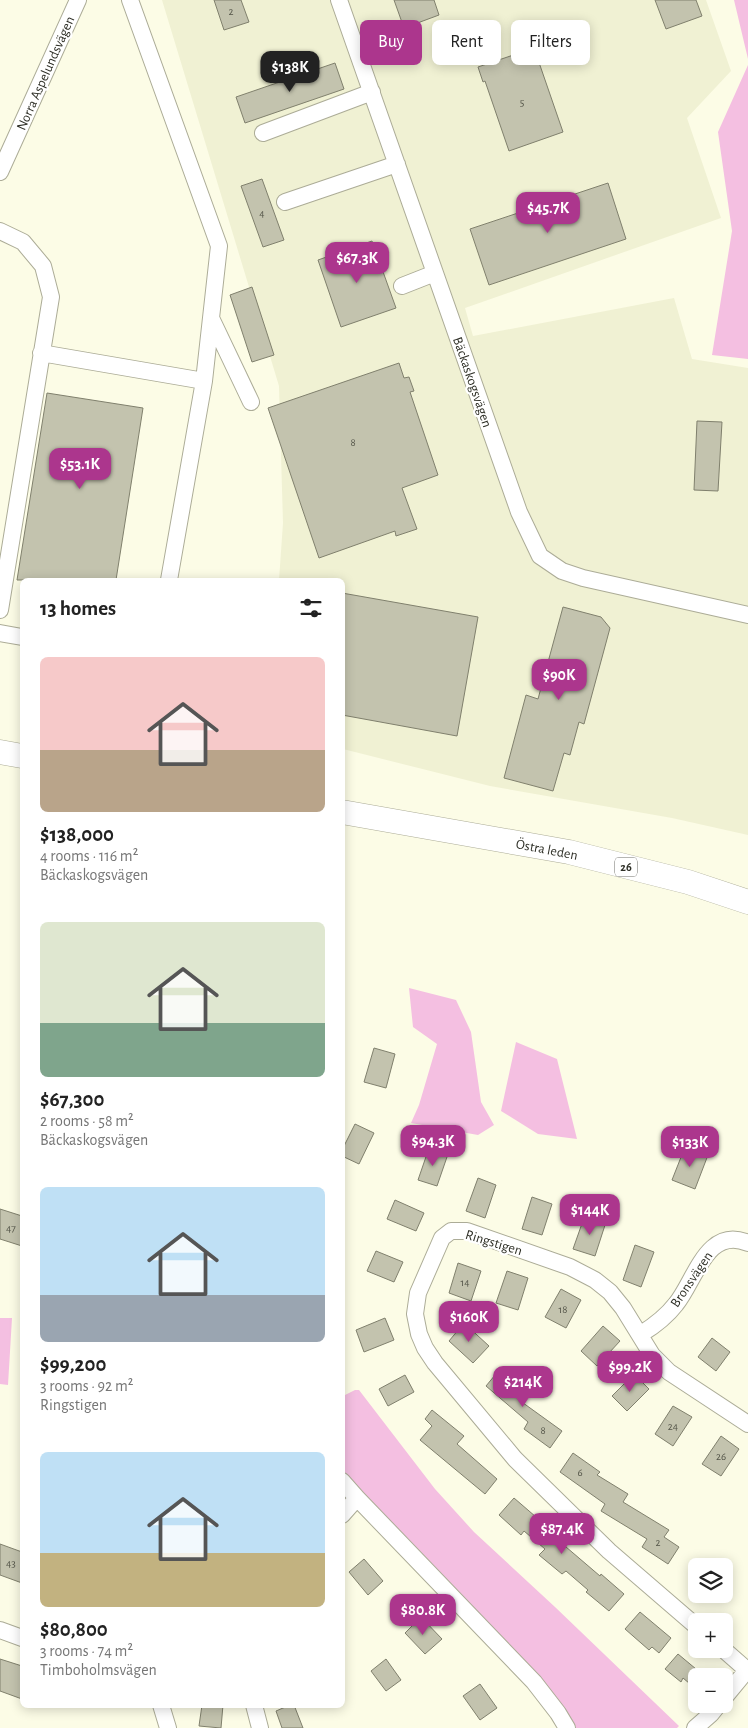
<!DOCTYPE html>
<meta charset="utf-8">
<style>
:root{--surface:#fff;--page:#f6f6f6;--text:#222;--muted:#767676;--accent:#ac368d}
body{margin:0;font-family:"Alegreya Sans",sans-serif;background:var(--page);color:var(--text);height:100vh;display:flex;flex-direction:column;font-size:19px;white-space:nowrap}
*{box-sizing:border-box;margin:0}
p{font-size:16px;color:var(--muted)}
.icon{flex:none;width:28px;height:28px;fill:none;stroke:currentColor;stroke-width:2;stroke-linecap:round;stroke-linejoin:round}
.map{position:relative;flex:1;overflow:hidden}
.panel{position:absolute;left:20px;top:578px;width:325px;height:1130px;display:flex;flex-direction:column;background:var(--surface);border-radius:8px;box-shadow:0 2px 12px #0003}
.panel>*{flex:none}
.hud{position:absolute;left:360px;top:20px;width:312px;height:45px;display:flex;gap:10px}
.tools{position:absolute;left:688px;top:1558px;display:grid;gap:10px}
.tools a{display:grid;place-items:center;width:45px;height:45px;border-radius:8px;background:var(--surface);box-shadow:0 2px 12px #0003;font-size:25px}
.price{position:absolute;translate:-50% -42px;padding:0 11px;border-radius:10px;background:var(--accent);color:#fff;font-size:16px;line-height:32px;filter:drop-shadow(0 1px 2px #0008)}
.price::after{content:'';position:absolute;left:50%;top:30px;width:15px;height:11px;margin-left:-8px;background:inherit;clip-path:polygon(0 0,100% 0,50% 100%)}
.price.active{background:#222;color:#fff}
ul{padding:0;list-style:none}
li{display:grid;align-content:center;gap:10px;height:265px;padding:0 20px}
li span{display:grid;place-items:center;height:155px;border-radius:8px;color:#555}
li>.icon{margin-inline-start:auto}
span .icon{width:90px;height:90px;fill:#fffc;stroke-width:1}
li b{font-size:21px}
h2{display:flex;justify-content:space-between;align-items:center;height:60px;padding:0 20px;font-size:21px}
.pill{padding:0 18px;border-radius:8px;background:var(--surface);box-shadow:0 2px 12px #0003;font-size:18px;line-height:45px}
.pill.active{background:var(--accent);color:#fff}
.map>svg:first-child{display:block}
.built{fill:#f0f1d3}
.green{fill:#f4bfe1}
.building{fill:#c3c3ae;stroke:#80806d}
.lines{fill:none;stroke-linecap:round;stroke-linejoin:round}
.minor-casing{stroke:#acac97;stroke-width:18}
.highway-casing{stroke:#acac97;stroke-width:25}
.minor{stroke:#fff;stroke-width:16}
.highway{stroke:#fff;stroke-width:24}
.labels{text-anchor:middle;stroke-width:4.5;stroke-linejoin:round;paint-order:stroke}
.number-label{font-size:11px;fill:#535448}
.shield{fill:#fff;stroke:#6d6d67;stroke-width:1}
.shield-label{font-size:12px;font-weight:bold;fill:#2e2f26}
.street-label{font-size:14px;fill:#2e2f26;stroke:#fff}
</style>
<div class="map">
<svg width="748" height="1728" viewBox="0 0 748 1728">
<rect width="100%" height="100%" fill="#fcfce6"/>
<path class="built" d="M 162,0 L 706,0 L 731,71 L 687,118 L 721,218 L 465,308 L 473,336 L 674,298 L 692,359 L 748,368 L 748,835 L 672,818 L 490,786 L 343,749 L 342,580 L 279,580 L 283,523 L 279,386 Z"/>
<path class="green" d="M 734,0 L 748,0 L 748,59 Z
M 748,65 L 748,359 L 712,355 L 732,231 L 718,132 Z
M 409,988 L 456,1000 L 471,1032 L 481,1102 L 494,1125 L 478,1135 L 411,1123 L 419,1105 L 437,1044 L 413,1027 Z
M 516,1042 L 557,1059 L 577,1139 L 538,1134 L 501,1111 Z
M 0,1318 L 12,1318 L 8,1385 L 0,1384 Z
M 355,1390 L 359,1390 L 435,1489 L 474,1532 L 555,1607 L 679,1726 L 677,1728 L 574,1728 L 343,1470 L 343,1396 Z"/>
<path class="building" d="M 214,0 L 241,0 L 249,22 L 224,30 Z
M 394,0 L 434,0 L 439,15 L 404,28 Z
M 655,0 L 696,0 L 702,16 L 666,29 Z
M 534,48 L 563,132 L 509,151 L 485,81 L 483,82 L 478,67 Z
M 335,63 L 344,89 L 245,123 L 236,97 Z
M 262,179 L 284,240 L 263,247 L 241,186 Z
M 608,183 L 626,239 L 489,285 L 470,229 Z
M 372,241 L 396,308 L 341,327 L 318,260 Z
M 252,287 L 274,355 L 252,362 L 230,295 Z
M 399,363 L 404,378 L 409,377 L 414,391 L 410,392 L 438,475 L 402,488 L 417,529 L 396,536 L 395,531 L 319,558 L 268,408 Z
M 47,393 L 143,408 L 116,580 L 17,580 Z
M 697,421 L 722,422 L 718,491 L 694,490 Z
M 342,593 L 478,617 L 457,736 L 342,715 Z
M 563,607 L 601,617 L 610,628 L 584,724 L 579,722 L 570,755 L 564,753 L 553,791 L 504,778 L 526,695 L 538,699 Z
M 374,1048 L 395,1054 L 386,1088 L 364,1082 Z
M 355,1124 L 374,1133 L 359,1164 L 342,1156 L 342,1150 Z
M 685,1147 L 708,1155 L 695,1189 L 672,1180 Z
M 429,1148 L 448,1154 L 437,1186 L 418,1180 Z
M 478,1178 L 496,1185 L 485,1218 L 466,1211 Z
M 532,1197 L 552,1204 L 542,1235 L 522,1229 Z
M 395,1200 L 424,1213 L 416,1231 L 387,1219 Z
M 0,1209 L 22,1216 L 22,1246 L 0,1239 Z
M 585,1215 L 606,1222 L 595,1256 L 573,1249 Z
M 635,1245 L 654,1252 L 641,1287 L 623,1280 Z
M 376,1251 L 403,1262 L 394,1282 L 367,1271 Z
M 458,1263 L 481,1271 L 471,1301 L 449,1293 Z
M 507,1271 L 528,1278 L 518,1310 L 496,1303 Z
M 561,1289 L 581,1300 L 566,1328 L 545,1317 Z
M 385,1318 L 394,1340 L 364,1352 L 356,1330 Z
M 464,1323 L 489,1346 L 473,1363 L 449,1341 Z
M 603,1326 L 620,1341 L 597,1366 L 581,1351 Z
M 712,1338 L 730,1352 L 716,1371 L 698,1357 Z
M 500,1369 L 526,1391 L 519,1400 L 562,1431 L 550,1448 L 524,1429 L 528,1422 L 486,1386 Z
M 634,1374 L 649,1389 L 627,1411 L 612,1396 Z
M 405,1375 L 414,1392 L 388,1406 L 379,1389 Z
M 673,1406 L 692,1417 L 673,1446 L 655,1434 Z
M 432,1410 L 464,1436 L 457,1444 L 497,1479 L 485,1494 L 420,1440 L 432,1426 L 425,1419 Z
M 721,1436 L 739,1449 L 721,1476 L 702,1464 Z
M 573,1453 L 600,1472 L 597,1475 L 628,1494 L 623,1502 L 669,1530 L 664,1537 L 679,1547 L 668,1564 L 642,1547 L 647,1539 L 601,1511 L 605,1504 L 560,1472 Z
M 514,1498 L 536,1517 L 535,1519 L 546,1528 L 545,1529 L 600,1576 L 601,1574 L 624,1594 L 609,1611 L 586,1592 L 588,1590 L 566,1571 L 562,1574 L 539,1555 L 545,1549 L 524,1531 L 521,1535 L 499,1515 Z
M 0,1544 L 22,1552 L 22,1583 L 0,1575 Z
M 364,1559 L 383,1581 L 368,1595 L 349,1572 Z
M 640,1612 L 671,1638 L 659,1653 L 652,1647 L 649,1650 L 625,1629 Z
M 421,1617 L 442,1639 L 425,1654 L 405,1633 Z
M 678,1654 L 696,1669 L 696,1689 L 683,1678 L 681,1682 L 665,1669 Z
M 0,1659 L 22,1666 L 22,1699 L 0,1691 Z
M 386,1659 L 401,1680 L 386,1691 L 371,1671 Z
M 480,1684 L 497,1708 L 480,1720 L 463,1696 Z
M 202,1705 L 223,1705 L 221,1728 L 199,1726 Z
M 290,1705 L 294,1705 L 303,1728 L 282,1728 L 276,1711 Z"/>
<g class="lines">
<defs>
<path id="minor" d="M 130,0 L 219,246 L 204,381 L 169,580
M 339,0 L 519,512 L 540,556 L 562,571 L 583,578 L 748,615
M 263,133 L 372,92
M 0,172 L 78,0
M 285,202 L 397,164
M 0,231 L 23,242 L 43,266 L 51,297 L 0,610
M 402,286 L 435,273
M 211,318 L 251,402
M 41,353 L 204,381
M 0,633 L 22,637
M 641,1334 C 654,1326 666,1317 676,1304 C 695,1281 707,1225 748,1243
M 342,1481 L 357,1498 L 534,1682 L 558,1713 L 567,1728
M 342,1515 L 357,1498
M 696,1626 L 609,1551 L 515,1459 L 435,1363 L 425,1348 L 419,1334 L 415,1314 L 418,1293 L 442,1238 L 451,1231 L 467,1231 L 570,1267 L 595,1280 L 610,1292 L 623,1308 L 652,1355 L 669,1372 L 748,1424
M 0,1630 L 22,1638
M 723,1649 L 748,1671
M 724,1698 L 747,1670
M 161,1705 L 168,1728
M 254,1705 L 260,1728
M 695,1728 L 711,1714 L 719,1704"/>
<path id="highway" d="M 0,752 L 22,756
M 342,812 L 569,852 L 688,882 L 748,902"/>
</defs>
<use href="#minor" class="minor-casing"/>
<use href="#highway" class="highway-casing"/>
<use href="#minor" class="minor"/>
<use href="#highway" class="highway"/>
</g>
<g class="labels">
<g class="number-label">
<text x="231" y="15">2</text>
<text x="522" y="106">5</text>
<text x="262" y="217">4</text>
<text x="353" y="446">8</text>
<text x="11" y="1232">47</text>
<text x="465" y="1286">14</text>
<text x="563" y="1313">18</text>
<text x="673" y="1430">24</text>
<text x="543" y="1434">8</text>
<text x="721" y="1460">26</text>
<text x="580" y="1476">6</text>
<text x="658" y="1546">2</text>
<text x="11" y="1567">43</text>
</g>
<rect class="shield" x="615" y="857.5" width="22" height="19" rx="4"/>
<g class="shield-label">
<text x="626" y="871">26</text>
</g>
<g class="street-label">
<text transform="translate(45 73) rotate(-66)" y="5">Norra Aspelundsvägen</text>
<text transform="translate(473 382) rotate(71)" y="5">Bäckaskogsvägen</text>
<text transform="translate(547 849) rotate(11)" y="5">Östra leden</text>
<text transform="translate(494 1242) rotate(17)" y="5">Ringstigen</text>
<text transform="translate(691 1279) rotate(-56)" y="5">Bronsvägen</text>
</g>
</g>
</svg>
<div class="tools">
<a><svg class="icon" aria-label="layers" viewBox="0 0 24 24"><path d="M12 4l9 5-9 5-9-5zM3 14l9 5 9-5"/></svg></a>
<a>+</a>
<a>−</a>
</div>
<b class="price active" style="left:290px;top:93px">$138K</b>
<b class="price" style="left:548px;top:234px">$45.7K</b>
<b class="price" style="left:357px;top:284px">$67.3K</b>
<b class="price" style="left:80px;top:490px">$53.1K</b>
<b class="price" style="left:559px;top:701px">$90K</b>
<b class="price" style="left:433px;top:1167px">$94.3K</b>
<b class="price" style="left:690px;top:1168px">$133K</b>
<b class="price" style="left:590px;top:1236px">$144K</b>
<b class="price" style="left:469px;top:1343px">$160K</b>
<b class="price" style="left:630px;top:1393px">$99.2K</b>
<b class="price" style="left:523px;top:1408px">$214K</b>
<b class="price" style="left:562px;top:1555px">$87.4K</b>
<b class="price" style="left:423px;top:1636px">$80.8K</b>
<div class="hud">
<a class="pill active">Buy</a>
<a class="pill">Rent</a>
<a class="pill">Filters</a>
</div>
<section class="panel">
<h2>13 homes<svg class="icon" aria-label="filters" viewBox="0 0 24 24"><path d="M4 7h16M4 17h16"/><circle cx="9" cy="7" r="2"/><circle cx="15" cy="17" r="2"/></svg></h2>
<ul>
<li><span style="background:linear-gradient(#f6c9c9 60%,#b9a48a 0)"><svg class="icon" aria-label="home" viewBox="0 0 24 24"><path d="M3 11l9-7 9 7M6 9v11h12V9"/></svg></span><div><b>$138,000</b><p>4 rooms · 116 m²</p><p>Bäckaskogsvägen</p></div></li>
<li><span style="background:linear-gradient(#dfe7d0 65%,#7fa58c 0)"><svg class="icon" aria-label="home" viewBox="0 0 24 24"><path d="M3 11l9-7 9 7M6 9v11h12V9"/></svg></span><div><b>$67,300</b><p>2 rooms · 58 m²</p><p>Bäckaskogsvägen</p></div></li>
<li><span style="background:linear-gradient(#bfe0f5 70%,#9aa5b1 0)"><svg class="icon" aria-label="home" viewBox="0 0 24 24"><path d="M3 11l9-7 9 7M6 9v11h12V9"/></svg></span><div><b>$99,200</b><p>3 rooms · 92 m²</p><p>Ringstigen</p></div></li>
<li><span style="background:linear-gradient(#bfe0f5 65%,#c2b280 0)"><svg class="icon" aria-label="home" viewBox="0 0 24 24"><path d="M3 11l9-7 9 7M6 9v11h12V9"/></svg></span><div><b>$80,800</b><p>3 rooms · 74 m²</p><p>Timboholmsvägen</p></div></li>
</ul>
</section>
</div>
